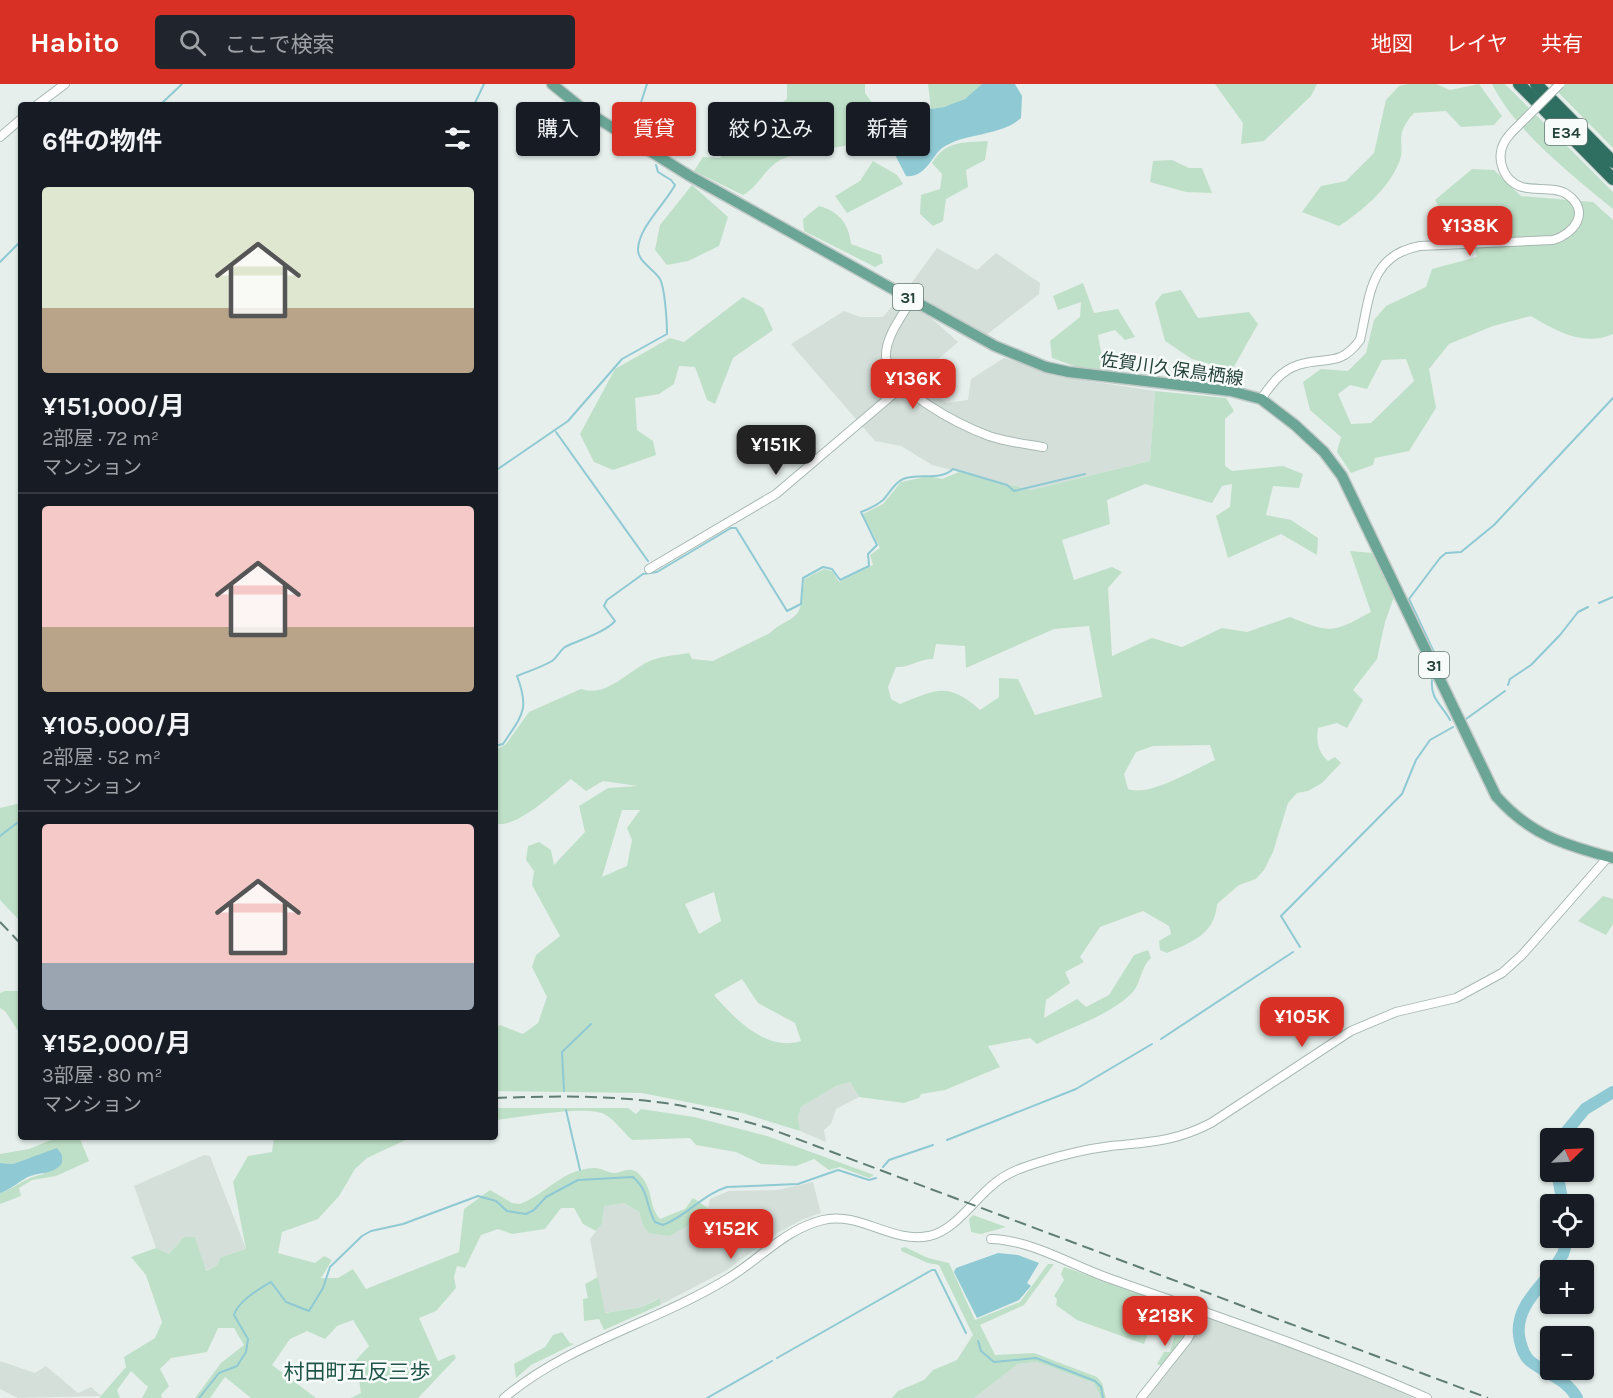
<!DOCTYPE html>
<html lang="ja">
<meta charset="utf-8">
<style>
:root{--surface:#171b24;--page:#20242c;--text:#f1f3f6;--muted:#9ea1a6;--line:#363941;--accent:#d93025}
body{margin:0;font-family:Karla,"Noto Sans JP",sans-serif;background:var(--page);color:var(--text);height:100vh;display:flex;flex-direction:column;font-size:22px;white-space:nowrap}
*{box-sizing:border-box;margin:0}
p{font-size:20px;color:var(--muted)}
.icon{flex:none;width:33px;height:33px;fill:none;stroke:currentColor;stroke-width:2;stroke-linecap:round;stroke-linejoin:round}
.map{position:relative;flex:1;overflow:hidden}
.drawer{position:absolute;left:18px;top:18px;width:480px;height:1038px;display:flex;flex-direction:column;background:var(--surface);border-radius:6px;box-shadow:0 2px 4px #0004}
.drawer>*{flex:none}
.top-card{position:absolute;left:516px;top:18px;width:570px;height:54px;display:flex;gap:12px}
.needle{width:39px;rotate:66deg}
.buttons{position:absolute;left:1540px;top:1044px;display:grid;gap:12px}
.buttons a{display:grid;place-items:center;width:54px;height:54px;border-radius:6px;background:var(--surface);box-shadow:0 2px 4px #0004;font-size:30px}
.price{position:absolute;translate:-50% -51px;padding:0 14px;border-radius:12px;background:var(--accent);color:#fff;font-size:20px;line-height:39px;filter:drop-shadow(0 2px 3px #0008)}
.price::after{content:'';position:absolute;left:50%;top:36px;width:18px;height:14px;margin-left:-9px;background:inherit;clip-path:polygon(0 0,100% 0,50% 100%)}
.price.current{background:#222;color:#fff}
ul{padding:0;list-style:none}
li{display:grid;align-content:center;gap:12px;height:318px;padding:0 24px}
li+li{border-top:2px solid var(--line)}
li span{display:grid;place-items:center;height:186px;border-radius:6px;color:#555}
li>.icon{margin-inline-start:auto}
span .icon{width:108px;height:108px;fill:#fffc;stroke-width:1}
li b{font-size:26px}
h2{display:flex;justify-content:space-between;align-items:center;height:72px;padding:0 24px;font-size:26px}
.pill{padding:0 21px;border-radius:6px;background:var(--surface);box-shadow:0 2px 4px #0004;font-size:21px;line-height:54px}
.pill.current{background:var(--accent);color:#fff}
header{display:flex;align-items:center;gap:36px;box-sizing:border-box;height:84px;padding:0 30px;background:var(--accent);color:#fff}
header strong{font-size:28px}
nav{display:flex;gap:33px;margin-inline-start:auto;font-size:21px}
.search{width:420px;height:54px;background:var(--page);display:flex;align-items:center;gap:15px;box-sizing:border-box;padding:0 21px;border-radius:6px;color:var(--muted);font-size:22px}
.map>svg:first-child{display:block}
.built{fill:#d4dfda}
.green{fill:#bfe0c8;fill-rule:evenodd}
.water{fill:#8ec9d4}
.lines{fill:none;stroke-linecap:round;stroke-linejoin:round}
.stream{stroke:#8ec9d4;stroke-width:2}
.river{stroke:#8ec9d4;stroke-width:12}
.minor-casing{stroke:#a8b8b2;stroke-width:10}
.major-casing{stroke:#c2cac8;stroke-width:13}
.highway-casing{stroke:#c2cac8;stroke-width:14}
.minor{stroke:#fff;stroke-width:8}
.major{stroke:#6aa596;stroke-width:10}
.highway{stroke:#2f6f62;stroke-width:12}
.rail{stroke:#5f7d75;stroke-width:2;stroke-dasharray:12 6;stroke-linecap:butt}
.minor-bridge-casing{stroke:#a8b8b2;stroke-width:10;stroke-linecap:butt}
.minor-bridge{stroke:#fff;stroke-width:8}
.labels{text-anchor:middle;stroke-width:5;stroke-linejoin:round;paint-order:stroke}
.shield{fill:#f7fbf9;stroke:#637a73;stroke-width:1.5}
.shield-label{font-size:16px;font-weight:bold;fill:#24423a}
.street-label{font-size:18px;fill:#24423a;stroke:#f7fbf9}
.quarter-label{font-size:21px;fill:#1f5548;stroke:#f7fbf9}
</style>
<header>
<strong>Habito</strong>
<div class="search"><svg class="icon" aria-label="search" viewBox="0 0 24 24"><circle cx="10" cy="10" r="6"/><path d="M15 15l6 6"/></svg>ここで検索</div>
<nav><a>地図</a><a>レイヤ</a><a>共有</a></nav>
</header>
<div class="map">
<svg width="1613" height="1314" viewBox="0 0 1613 1314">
<rect width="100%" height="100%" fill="#e6efeb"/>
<path class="built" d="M 937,164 L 977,186 L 996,169 L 1040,199 L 1039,210 L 985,252 L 907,205 Z
M 898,215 L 929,232 L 958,258 L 913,297 L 947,319 L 968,316 L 971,295 L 1004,274 L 1076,295 L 1155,307 L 1150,377 L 1031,406 L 932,381 L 901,362 L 875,357 L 791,260 L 844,227 L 860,233 L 883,233 Z
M 850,998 L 859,1013 L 836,1025 L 831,1040 L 824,1046 L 826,1058 L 800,1047 L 798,1033 L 801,1023 L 836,1002 Z
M 204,1071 L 210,1072 L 246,1165 L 221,1173 L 217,1181 L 205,1187 L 184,1153 L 169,1170 L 156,1164 L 134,1102 Z
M 813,1098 L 821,1129 L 801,1136 L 774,1151 L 727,1186 L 660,1221 L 659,1214 L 642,1223 L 604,1229 L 590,1155 L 602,1140 L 603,1122 L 624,1119 L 639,1128 L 643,1142 L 708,1124 L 710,1115 L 729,1107 L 777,1106 Z
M 1212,1234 L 1367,1292 L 1413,1314 L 1148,1314 L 1206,1237 Z
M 0,1277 L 35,1289 L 46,1282 L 78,1309 L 91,1303 L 101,1312 L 18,1314 L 0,1305 Z
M 1037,1278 L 1094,1299 L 1101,1314 L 974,1314 L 1018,1280 Z"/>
<path class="green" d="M 787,0 L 865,0 L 865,9 L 876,24 L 866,34 L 869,42 L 861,58 C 837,65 810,65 787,73 C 766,80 761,101 743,111 L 694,87 L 703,73 L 720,74 L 739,49 L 787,15 Z
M 928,0 L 982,0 C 970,16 949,23 931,25 Z
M 1215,0 L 1317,0 L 1311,12 L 1264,57 L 1241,60 L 1243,39 Z
M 1408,0 L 1436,0 L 1450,6 L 1479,0 L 1502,32 L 1494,41 L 1461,43 L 1446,27 L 1414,29 C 1391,54 1408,60 1398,81 C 1386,107 1362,127 1339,142 L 1302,128 L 1321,102 L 1346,97 L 1374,69 L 1386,16 L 1399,2 Z
M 1492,0 L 1505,0 L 1613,108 L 1613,125 C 1573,92 1515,47 1492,0 Z
M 1550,0 L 1613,0 L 1613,64 Z
M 988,57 L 985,76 L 966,86 L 968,103 L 946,115 L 943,137 L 933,142 L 920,130 L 921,111 L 940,105 L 942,90 L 932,79 C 946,56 963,59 988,57 Z
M 1172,76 L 1189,84 L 1202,84 L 1212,109 L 1186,108 L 1150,98 L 1153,77 Z
M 873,77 L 897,91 L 903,100 L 847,129 L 835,112 L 860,97 Z
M 1472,85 L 1494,86 L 1521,112 L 1593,118 L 1613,136 L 1613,250 C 1583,263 1556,247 1531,232 L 1493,242 L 1449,260 L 1429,285 L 1436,324 L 1409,367 L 1375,374 L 1373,381 L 1351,389 L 1337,368 L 1341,353 L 1310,326 L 1303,298 L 1321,285 L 1348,287 L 1366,269 L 1374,236 L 1386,222 L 1426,203 L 1432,185 L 1477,173 L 1472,152 L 1451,144 L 1435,116 ZM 1406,275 L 1414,297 L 1371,339 L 1351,340 L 1338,310 L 1350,301 L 1367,305 L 1382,276 Z
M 692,101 L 728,133 L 719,162 L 688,177 L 667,181 L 655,166 L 660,141 Z
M 819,122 C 838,127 849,139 851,160 L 881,171 L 883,179 L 875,183 L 804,147 L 803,135 Z
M 1083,199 L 1094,229 L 1118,225 L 1135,253 L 1125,256 L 1115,246 L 1098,251 L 1102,274 L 1114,279 L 1111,288 L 1080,284 L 1052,274 L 1050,257 L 1080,233 L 1081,218 L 1058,226 L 1053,212 Z
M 1181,206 L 1198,234 L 1249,228 L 1258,240 L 1232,286 L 1192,275 L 1165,257 L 1155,219 L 1162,210 Z
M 743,213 L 763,224 L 773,246 L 733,274 L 715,320 L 707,316 L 695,283 L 679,282 L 674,300 L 659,310 L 635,314 L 637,346 L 653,357 L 656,371 L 613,386 L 594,378 L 580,350 L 615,285 L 670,254 L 684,258 Z
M 1155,307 L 1226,314 L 1234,327 L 1225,335 L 1225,382 L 1232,387 L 1283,382 L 1303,390 L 1299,404 L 1273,402 L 1266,431 L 1291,436 L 1318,454 L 1317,471 L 1281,450 L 1228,474 L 1216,432 L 1230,423 L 1232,400 L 1222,402 L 1212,419 L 1145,400 L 1107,416 L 1110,440 L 1062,456 L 1074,496 L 1112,483 L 1122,488 L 1108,504 L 1112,572 L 1152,554 L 1182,563 L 1222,544 L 1247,548 L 1290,533 C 1330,549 1331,550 1371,528 L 1350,467 L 1373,469 L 1394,513 L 1385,538 L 1377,575 L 1353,606 L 1363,616 L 1347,644 L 1337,639 L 1318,644 C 1316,658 1318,668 1328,677 L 1335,673 L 1341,679 L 1322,699 L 1308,707 L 1297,709 L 1288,719 L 1273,768 L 1264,786 L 1256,795 L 1239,801 L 1217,820 C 1215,850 1192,858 1167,869 L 1160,866 L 1159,857 L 1171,850 L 1169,842 L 1143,827 L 1100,843 L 1080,873 L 1084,878 L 1065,888 L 1070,899 L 1046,916 L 1044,934 L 1077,915 L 1086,923 L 1109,911 L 1134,871 L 1148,866 L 1151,874 C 1140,884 1141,901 1131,910 C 1107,933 1068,944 1037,960 L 1030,954 L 988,962 L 1000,983 L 945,1006 L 921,1010 L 919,1014 L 904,1019 L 859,1013 L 850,998 L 836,1002 L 801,1023 L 798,1033 L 800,1047 L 742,1029 L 642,1009 L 495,1007 L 495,946 L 500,941 L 523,950 L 538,939 L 547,913 L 532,883 L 536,871 L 560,852 L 532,801 L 534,787 L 526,776 L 528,762 L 539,758 L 551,766 L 554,781 L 585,748 L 579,722 L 608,704 L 638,702 L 603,697 L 586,707 L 571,695 C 556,707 514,747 495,739 L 495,667 L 506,660 L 529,628 L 581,605 C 608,614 628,586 652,576 C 663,572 677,571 689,569 L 692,575 L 713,577 L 770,549 C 777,542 783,540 791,535 C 804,528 802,509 804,495 L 824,485 L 832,487 L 839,498 L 873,481 L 870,471 L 880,464 L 863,430 L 883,420 L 901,398 L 929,392 L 942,395 L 959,388 L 1031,406 L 1150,377 ZM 1089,542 L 1102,613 L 1035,631 L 1018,595 L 999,594 L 999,613 L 980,626 C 948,598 937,605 900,620 L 891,615 L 888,603 L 896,583 C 910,584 918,575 933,575 L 936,560 L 965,562 L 966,584 L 1054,545 ZM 1210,661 L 1215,676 C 1193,686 1150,713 1128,705 L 1124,690 L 1136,668 L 1153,662 ZM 622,726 L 640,726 L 627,744 L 632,756 L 627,782 L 602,793 ZM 714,808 L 721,837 L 699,850 L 685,820 ZM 742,895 L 758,919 L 795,939 L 801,957 C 766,968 734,934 714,911 Z
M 21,719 L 21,838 L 0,816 L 0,724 Z
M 1603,812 L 1613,815 L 1613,840 L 1606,851 L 1578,837 Z
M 5,907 L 21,907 L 21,951 L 5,927 L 0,924 L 0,909 Z
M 495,1024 L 628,1024 L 636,1030 L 641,1025 L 694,1033 L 767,1052 L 874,1091 L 869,1094 L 840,1083 L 829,1086 L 814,1075 L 796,1082 L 761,1080 L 736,1068 L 696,1061 L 690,1054 L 632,1056 C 623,1048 614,1035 604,1030 C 583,1021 519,1034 495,1036 Z
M 58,1053 L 83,1053 L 80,1055 L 89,1077 L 56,1092 L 32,1096 L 19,1104 L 21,1112 L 0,1120 L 0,1109 C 18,1103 23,1094 44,1090 L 30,1074 L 13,1080 L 0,1079 L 0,1070 L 29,1065 Z
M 274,1053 L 412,1053 L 367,1074 L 355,1085 L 339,1112 L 318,1135 L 282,1148 L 278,1169 L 315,1179 L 324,1172 L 332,1176 L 321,1194 L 338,1194 L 353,1185 L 366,1205 L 459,1168 L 464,1125 L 490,1106 L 512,1119 L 520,1120 C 546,1110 564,1084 595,1084 C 601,1084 607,1088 613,1089 C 623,1089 630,1081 639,1090 C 654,1105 648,1121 660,1135 L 685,1125 L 693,1114 L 708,1124 L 705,1131 L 670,1152 L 649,1149 L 643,1142 L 639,1128 L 624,1119 L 604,1122 L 602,1140 L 596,1147 L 583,1140 L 574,1124 L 561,1124 L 545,1145 L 512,1150 L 498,1145 L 481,1151 L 465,1184 L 457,1182 L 454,1193 L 456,1204 L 436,1227 L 419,1234 L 438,1277 L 454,1270 L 456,1274 L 418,1314 L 351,1314 L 361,1309 L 356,1276 L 369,1262 L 353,1236 L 337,1242 L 325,1255 L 307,1247 L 290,1255 L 272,1281 L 316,1314 L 251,1314 L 225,1293 L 210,1314 L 195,1314 L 221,1279 L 244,1261 L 234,1244 L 218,1244 L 207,1268 L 171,1274 L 160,1285 L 169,1302 L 161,1311 L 162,1314 L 142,1314 L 148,1303 L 131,1287 L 117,1306 L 120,1314 L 99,1314 L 126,1283 L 124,1273 L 155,1254 L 162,1238 L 146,1191 L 131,1173 L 156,1164 L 169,1170 L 184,1153 L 195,1153 L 206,1187 L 217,1181 L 221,1173 L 246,1165 L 233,1098 L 248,1072 L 272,1068 Z
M 973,1131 L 1006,1143 L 981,1150 L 971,1148 L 969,1135 Z
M 905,1163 L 928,1174 L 949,1179 L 975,1236 L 1020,1218 L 1048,1180 L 1054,1180 L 1024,1221 L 980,1241 L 995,1271 L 1034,1269 L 1097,1293 L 1102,1299 L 1106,1314 L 1101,1314 L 1094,1299 L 1037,1278 L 1018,1280 L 974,1314 L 892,1314 L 898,1307 L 924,1296 L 933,1286 L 957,1276 L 973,1251 L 939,1181 L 928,1179 L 901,1167 L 901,1164 Z
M 1064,1183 L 1191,1227 L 1195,1232 L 1194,1240 L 1162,1282 L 1157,1280 L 1164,1268 L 1170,1268 L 1181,1230 L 1158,1223 L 1144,1260 L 1077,1236 L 1056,1221 L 1057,1215 L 1054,1212 L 1064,1196 L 1061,1190 Z
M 598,1193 L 605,1229 L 642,1223 L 660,1214 L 660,1221 L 604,1246 L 599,1235 L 584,1237 L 583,1215 L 588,1214 L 585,1200 Z
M 562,1248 L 570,1259 L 574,1260 L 531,1281 L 516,1294 L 514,1280 L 545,1263 L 553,1251 Z"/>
<path class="water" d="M 982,0 L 1015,0 L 1022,12 L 1021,34 C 1000,54 957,48 938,68 C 930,78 922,94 906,92 L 877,36 L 912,20 L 931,25 L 944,23 L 965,15 Z
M 57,1064 L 62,1071 L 62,1079 C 53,1092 38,1087 26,1094 C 17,1099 10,1106 0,1109 L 0,1079 L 13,1080 Z
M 998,1169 L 1018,1171 L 1039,1179 L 1027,1199 L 1031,1202 L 1019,1216 L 977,1234 L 954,1188 L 956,1184 Z"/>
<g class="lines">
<path class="stream" d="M 647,0 L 633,43 L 662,60 L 666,67
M 160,21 L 182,0
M 474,21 L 484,0
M 0,178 L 21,157
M 556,348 L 648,477
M 495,387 L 568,337 L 622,275 L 667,250 C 667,239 665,204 660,195 C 655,186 637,177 638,165 C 639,143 665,120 675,101 L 671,96 L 658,88 L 656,81
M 1599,519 L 1613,513
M 1439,579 L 1409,515 L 1440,474 L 1446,469 L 1461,468 L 1494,441 L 1613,314
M 1432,596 C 1430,615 1442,621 1450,636
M 1508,601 L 1510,595 L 1531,581 L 1560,551 L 1578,528 L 1588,523
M 1466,635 L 1505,607
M 495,662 L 503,660 C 522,631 530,626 517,592 C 529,587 542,583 552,577 C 558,573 559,567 565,563 C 579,556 606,548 615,537 L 604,522 L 607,516 L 643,490 L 657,488 L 731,444 L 736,444 L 787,527 L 801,520 L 803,494 L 823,483 L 832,485 L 840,496 L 869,482 L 868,470 L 877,461 L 861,428 C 869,425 877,421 883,416 C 889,410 894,399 903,395 C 919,389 941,397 953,385 L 1007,401 L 1014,407 L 1085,390
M 0,752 L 21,736
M 1300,863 L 1281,832 L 1402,710 L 1416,676 L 1430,656 L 1453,643
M 1161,955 L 1293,868
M 564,1007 L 562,968 L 591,940
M 566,1026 L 580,1086
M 947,1056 L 1076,1005 L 1152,960
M 883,1083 L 889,1076 L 933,1061
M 978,1257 L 981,1267 L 994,1278 L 1036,1274 L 1095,1297 L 1101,1303 L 1103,1314
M 777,1274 L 932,1186 L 935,1186 L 966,1249
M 199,1314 L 219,1289 L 237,1282 L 246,1268 L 248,1255 L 234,1231 C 238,1217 259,1205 271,1198 L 286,1218 L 309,1227 L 323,1204 L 330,1183 L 362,1152 L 371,1147 L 403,1140 L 478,1112 L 496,1117 L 507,1127 L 526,1130 L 534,1126 L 546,1113 L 578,1096 L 633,1093 C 650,1108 645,1121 655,1138 L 663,1141 C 687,1132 703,1110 727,1103 L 798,1100 L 838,1086 L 869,1096 L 876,1094
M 707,1314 L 772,1277"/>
<path class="river" d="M 1561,1054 L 1585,1025 L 1613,1008
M 1557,1088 L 1563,1120
M 1553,1186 L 1563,1170 L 1568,1154
M 1551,1189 C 1534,1209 1513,1229 1520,1257 C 1522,1265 1524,1272 1530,1277 C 1546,1290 1567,1295 1577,1314"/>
<defs>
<path id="minor" d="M 37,21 L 65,0
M 0,53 L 21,35
M 912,215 C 902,232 885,253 886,273 C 889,306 962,342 989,352 C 1007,358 1025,360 1043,363
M 1261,315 C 1271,301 1280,287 1298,281 C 1326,272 1339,284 1360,256 C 1370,213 1369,171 1420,162 L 1553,156 C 1574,150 1591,128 1568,111 C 1556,102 1536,107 1522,103 C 1503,97 1495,74 1505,57 C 1509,50 1515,45 1521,39
M 649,485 L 776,410 L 904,301
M 991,1155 C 1032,1156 1073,1182 1111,1195 C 1218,1233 1324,1268 1427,1314
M 504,1314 C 569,1259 655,1239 727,1195 C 759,1176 785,1145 823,1136 C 860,1127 892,1160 929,1152 C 955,1147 975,1114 995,1099 C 1008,1088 1024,1083 1040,1078 C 1062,1071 1087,1065 1111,1062 C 1150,1058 1174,1058 1211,1039 L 1351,947 L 1396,928 L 1456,914 L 1502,889 L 1522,871 L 1608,773
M 1141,1314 L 1187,1256 L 1204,1226"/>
<path id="major" d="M 552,0 L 584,26 L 690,92 L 995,262 L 1046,283 L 1069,288 L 1231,307 L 1261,315 L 1295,341 L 1324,368 L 1342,392 L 1496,712 C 1530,751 1565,761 1613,774"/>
<path id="highway" d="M 1519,0 L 1613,95
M 1536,0 L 1613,78"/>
</defs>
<use href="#minor" class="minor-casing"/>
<use href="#major" class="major-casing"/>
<use href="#highway" class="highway-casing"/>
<use href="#minor" class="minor"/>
<use href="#major" class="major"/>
<use href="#highway" class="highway"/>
<path class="rail" d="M 0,838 L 21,860
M 495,1014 C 552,1012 609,1011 665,1019 C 700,1024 734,1034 768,1044 L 1488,1314"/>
<defs>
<path id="minor-bridge" d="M 1521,39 L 1560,0"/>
</defs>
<use href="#minor-bridge" class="minor-bridge-casing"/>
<use href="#minor-bridge" class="minor-bridge"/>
</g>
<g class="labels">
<g class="shield">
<rect x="1545" y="35" width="42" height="26" rx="4.5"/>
<rect x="893" y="200" width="30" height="26" rx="4.5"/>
<rect x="1419" y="568" width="30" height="26" rx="4.5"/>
</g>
<g class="shield-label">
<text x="1566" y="54">E34</text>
<text x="908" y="219">31</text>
<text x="1434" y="587">31</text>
</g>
<g class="street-label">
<text transform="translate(1172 285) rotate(8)" y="6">佐賀川久保鳥栖線</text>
</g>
<g class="quarter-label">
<text x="357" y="1295">村田町五反三歩</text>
</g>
</g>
</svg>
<div class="buttons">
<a><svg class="needle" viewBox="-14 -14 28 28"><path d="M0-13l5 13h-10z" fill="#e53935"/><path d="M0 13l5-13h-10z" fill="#9ea1a6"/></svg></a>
<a><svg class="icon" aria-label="locate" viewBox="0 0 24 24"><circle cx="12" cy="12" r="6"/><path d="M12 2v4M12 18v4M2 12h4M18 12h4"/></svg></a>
<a>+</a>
<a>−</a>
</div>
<b class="price" style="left:1470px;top:173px">¥138K</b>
<b class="price" style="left:913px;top:326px">¥136K</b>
<b class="price current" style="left:776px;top:392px">¥151K</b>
<b class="price" style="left:1302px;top:964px">¥105K</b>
<b class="price" style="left:731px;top:1176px">¥152K</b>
<b class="price" style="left:1165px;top:1263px">¥218K</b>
<div class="top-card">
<a class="pill">購入</a>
<a class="pill current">賃貸</a>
<a class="pill">絞り込み</a>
<a class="pill">新着</a>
</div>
<section class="drawer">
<h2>6件の物件<svg class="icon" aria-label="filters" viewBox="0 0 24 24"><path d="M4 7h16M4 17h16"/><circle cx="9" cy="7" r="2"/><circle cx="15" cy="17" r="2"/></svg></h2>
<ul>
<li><span style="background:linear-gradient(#dfe7d0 65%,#b9a48a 0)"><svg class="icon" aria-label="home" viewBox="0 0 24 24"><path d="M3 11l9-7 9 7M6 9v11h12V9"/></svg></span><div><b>¥151,000/月</b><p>2部屋 · 72 m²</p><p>マンション</p></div></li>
<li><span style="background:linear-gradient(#f6c9c9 65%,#b9a48a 0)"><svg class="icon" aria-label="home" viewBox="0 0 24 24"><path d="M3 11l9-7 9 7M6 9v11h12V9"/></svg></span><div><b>¥105,000/月</b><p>2部屋 · 52 m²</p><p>マンション</p></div></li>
<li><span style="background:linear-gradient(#f6c9c9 75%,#9aa5b1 0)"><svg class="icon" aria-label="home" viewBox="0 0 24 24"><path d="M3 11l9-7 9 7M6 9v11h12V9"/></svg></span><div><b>¥152,000/月</b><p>3部屋 · 80 m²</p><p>マンション</p></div></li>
</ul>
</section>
</div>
